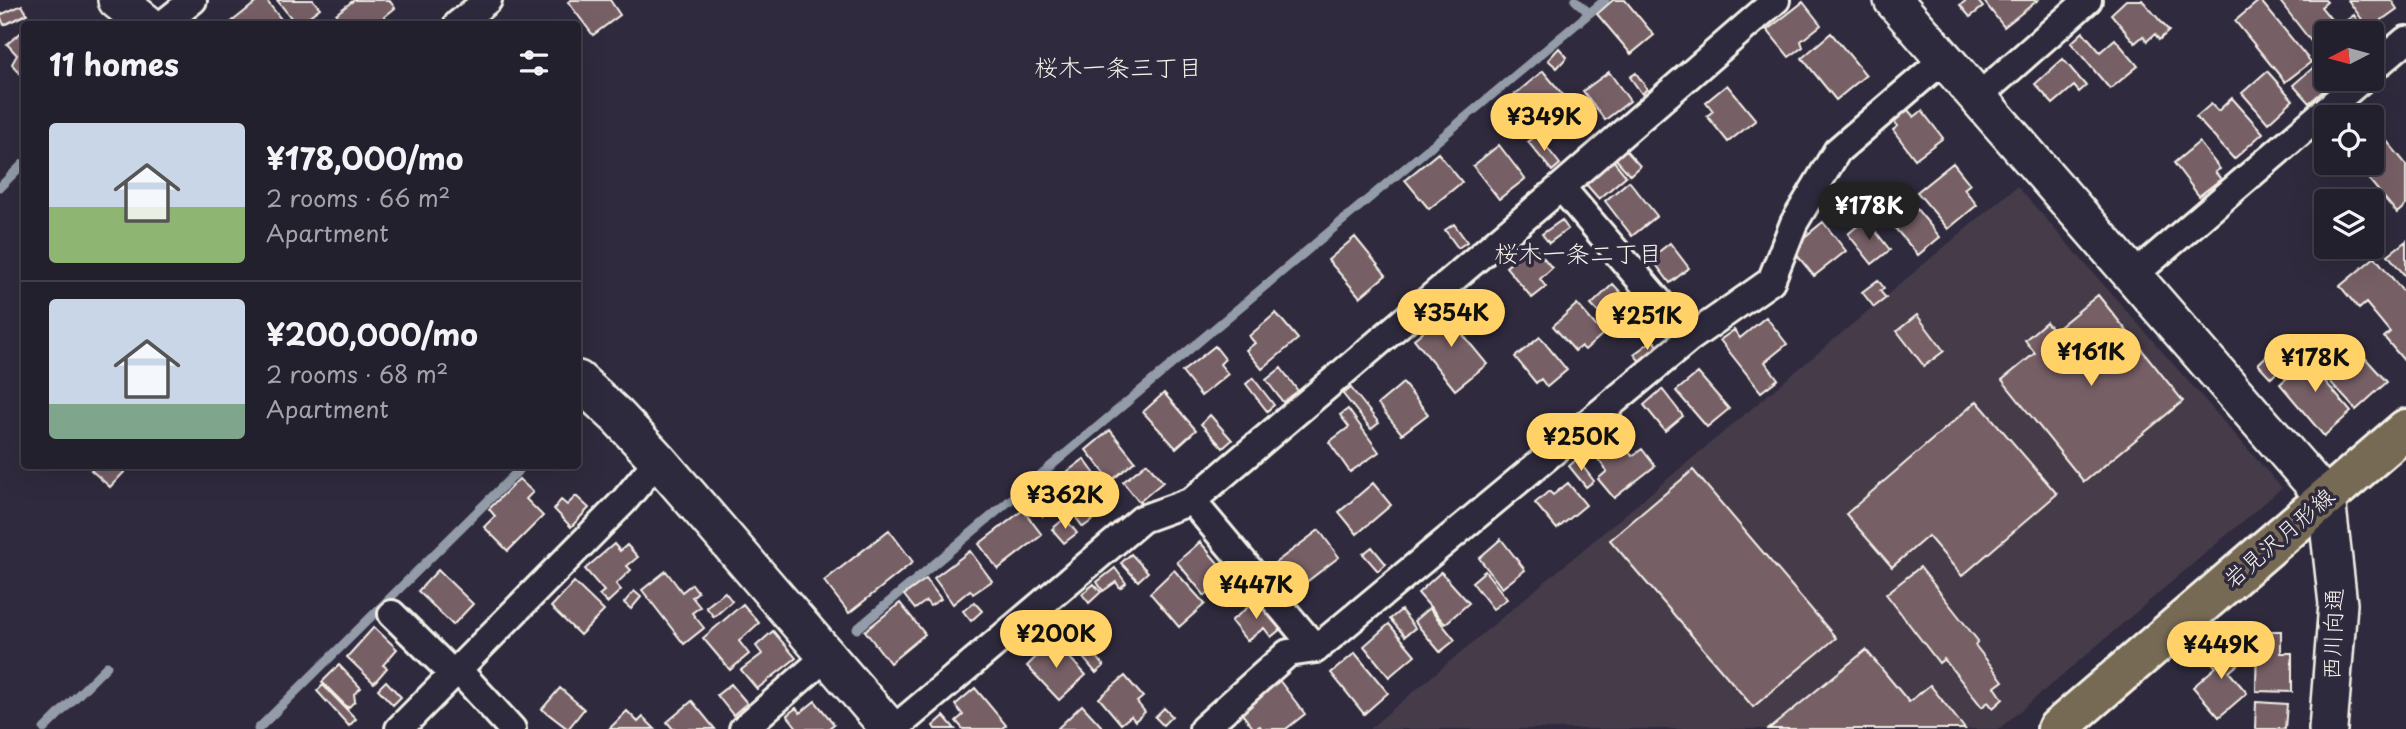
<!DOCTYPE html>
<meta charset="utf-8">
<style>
:root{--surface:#23202e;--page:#2b2836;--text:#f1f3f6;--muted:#a3a3aa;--line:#403e4a;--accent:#ffd166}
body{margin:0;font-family:"Playpen Sans","Klee One",sans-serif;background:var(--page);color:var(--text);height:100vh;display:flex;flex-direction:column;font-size:26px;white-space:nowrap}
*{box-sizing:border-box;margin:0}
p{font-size:23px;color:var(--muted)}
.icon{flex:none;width:38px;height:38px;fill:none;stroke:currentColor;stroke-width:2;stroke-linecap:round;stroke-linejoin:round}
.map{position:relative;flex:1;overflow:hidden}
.panel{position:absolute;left:21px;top:21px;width:560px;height:448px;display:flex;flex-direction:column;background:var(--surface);border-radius:7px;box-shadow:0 7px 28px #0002,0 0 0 2px var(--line)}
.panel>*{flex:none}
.needle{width:46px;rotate:264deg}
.buttons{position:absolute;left:2314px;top:21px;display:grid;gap:14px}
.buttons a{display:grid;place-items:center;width:70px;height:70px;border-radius:7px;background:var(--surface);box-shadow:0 7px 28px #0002,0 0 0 2px var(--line);font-size:35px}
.price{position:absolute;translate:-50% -60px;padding:0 16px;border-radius:24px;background:var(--accent);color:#111;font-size:23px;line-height:46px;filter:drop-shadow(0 2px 4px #0008)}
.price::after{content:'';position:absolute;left:50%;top:42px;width:21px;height:16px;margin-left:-10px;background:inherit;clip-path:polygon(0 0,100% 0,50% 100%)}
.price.on{background:#222;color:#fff}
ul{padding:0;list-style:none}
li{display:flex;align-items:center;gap:21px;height:175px;padding:0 28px}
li+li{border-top:2px solid var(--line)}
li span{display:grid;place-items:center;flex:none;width:196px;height:140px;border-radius:7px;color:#555}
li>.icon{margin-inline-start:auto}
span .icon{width:84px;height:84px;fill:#fffc;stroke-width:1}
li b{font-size:30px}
h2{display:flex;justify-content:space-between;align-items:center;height:84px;padding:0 28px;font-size:30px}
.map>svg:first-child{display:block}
.built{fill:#453a49}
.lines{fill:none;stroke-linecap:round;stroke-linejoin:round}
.stream{stroke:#939ca8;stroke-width:9}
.building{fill:#775f66;stroke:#f4f1e8;stroke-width:2}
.street-casing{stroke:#f4f1e8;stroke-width:32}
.secondary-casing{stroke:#f4f1e8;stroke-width:42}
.primary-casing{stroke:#f4f1e8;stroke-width:44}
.street{stroke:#2f2a3d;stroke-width:26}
.secondary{stroke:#2f2a3d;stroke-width:37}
.primary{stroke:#776a54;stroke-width:38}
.labels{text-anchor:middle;stroke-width:7;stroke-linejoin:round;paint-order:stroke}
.street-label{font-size:23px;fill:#f4f1e8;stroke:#2f2a3d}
.neighbourhood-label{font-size:24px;fill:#f4f1e8;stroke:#2f2a3d}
</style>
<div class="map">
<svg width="2406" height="729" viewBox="0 0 2406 729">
<rect width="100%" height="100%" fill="#2f2a3d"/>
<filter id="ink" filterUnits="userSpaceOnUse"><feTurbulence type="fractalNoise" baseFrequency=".0143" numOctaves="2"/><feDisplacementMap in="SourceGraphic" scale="14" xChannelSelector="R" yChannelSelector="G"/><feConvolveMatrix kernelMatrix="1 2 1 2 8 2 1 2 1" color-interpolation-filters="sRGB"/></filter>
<g filter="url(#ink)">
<path class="built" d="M 2017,186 L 2282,488 L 1999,729 L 1369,729 Z"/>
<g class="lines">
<path class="stream" d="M 1575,0 L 1589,13
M 0,187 L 24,163
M 857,629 L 1605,0
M 44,729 L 107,666
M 258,729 L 523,466"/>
</g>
<path class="building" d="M 259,0 L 266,0 L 284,23 L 229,24 Z
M 277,0 L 313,0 L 320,8 L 299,24 L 296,24 Z
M 354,0 L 389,0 L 395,8 L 384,17 L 386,19 L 380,23 L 382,24 L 344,24 L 336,14 Z
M 571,0 L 610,0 L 620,15 L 593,35 L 568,2 Z
M 1613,0 L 1625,0 L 1654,35 L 1631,54 L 1597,14 Z
M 1967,0 L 1977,0 L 1983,7 L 1970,17 L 1960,5 Z
M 1983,0 L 2038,0 L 2004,27 Z
M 2126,0 L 2142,0 L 2169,31 L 2159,40 L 2155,34 L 2147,41 L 2143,36 L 2135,43 L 2111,14 Z
M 2260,0 L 2311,62 L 2285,82 L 2235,21 Z
M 2279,0 L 2325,0 L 2327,2 L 2321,7 L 2335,24 L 2325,32 L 2326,49 L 2320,53 Z
M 2348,0 L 2391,0 L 2397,9 L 2369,29 Z
M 1803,2 L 1821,25 L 1801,41 L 1803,47 L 1789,57 L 1767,30 Z
M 22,5 L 27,14 L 4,25 L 0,15 Z
M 2354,15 L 2366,33 L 2350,33 L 2343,23 Z
M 24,30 L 24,79 L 12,64 L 17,55 L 7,44 Z
M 2083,32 L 2100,52 L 2115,39 L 2138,66 L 2110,89 L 2071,43 Z
M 1831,33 L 1866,75 L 1836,100 L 1802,58 Z
M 1559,48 L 1567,57 L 1557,68 L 1548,60 Z
M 2063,59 L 2086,86 L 2079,92 L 2074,86 L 2053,104 L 2035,84 Z
M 2323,59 L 2326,62 L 2326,79 L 2337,79 L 2309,103 L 2293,85 Z
M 1543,71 L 1565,97 L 1525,130 L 1503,104 Z
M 2267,71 L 2293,100 L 2268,123 L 2242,93 Z
M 1609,72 L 1630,101 L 1605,120 L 1583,91 Z
M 1636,73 L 1647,89 L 1642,94 L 1630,77 Z
M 1727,85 L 1756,120 L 1728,142 L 1707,116 L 1713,111 L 1706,102 Z
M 2232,98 L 2263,133 L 2234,159 L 2196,117 L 2211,104 L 2218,111 Z
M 2357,105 L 2367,117 L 2342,117 Z
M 1907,109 L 1914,117 L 1922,111 L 1943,138 L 1915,159 L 1893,130 L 1898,126 L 1893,120 Z
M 2371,122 L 2406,164 L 2406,205 L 2397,213 L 2355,163 L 2371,163 Z
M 1537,135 L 1560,164 L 1552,171 L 1528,142 Z
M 2199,142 L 2220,169 L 2215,172 L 2221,179 L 2199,196 L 2174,163 Z
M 1499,145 L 1525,179 L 1499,199 L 1473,166 Z
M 1624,148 L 1640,166 L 1630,175 L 1614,157 Z
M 1438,153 L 1462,182 L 1429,209 L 1405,180 Z
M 1613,160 L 1626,176 L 1599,199 L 1585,183 Z
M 1953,163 L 1970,184 L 1964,189 L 1977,205 L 1948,229 L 1917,192 Z
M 1629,181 L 1657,216 L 1632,236 L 1605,201 Z
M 1854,198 L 1865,214 L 1855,221 L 1844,206 Z
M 1886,200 L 1894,209 L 1878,221 L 1871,212 Z
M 1910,201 L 1940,237 L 1918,255 L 1888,220 Z
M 1866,219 L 1890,250 L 1872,264 L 1848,234 Z
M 1562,220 L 1568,229 L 1549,243 L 1542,234 Z
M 1823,222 L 1846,251 L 1814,276 L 1791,248 Z
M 1454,224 L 1467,242 L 1458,248 L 1445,230 Z
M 1355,237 L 1386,275 L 1360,297 L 1328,260 Z
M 2406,241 L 2406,277 L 2388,255 Z
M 1670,243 L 1689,268 L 1670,283 L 1651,258 Z
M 1533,245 L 1552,268 L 1540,279 L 1546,287 L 1532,298 L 1506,267 Z
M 2375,257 L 2406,295 L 2406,363 L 2384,337 L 2390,332 L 2366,303 L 2359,309 L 2340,286 Z
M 1878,280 L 1884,288 L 1880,291 L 1886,298 L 1874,307 L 1862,292 Z
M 1613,284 L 1641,314 L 1620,335 L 1591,305 Z
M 2098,295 L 2183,401 L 2084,482 L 2002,380 L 2035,353 L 2025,340 L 2046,322 L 2054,331 Z
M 1577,304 L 1603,334 L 1585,350 L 1581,346 L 1575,351 L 1553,326 Z
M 1453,307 L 1471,329 L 1463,335 L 1487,364 L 1455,390 L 1414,339 Z
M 1276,313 L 1298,339 L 1262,369 L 1246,350 L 1255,343 L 1249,336 Z
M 1917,315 L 1944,351 L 1924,366 L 1897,331 Z
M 1766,317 L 1787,344 L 1765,362 L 1778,379 L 1761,392 L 1720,340 L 1734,330 L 1740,338 Z
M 1540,337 L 1567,370 L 1547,387 L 1541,379 L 1536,383 L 1515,357 Z
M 1653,340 L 1661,349 L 1642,364 L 1634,354 Z
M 2280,343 L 2293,357 L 2271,378 L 2258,364 Z
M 1215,346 L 1225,359 L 1220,364 L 1228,374 L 1201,396 L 1182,372 Z
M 2308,346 L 2326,366 L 2318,373 L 2351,412 L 2324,436 L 2280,384 L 2306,361 L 2299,353 Z
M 2358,350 L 2387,382 L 2356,410 L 2327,378 Z
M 1281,368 L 1298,391 L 1283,402 L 1266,380 Z
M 1698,373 L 1729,409 L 1707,427 L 1676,391 Z
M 1253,378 L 1274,405 L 1267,411 L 1246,384 Z
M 1403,383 L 1428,414 L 1402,434 L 1378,404 Z
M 1351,388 L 1379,423 L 1371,429 L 1343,394 Z
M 1662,389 L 1683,416 L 1665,431 L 1644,405 Z
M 1164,393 L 1196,430 L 1176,448 L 1143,412 Z
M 1977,401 L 2057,494 L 1962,576 L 1928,536 L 1892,567 L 1846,514 Z
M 1348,409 L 1379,452 L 1350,472 L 1329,442 L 1349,427 L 1340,415 Z
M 1617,414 L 1622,420 L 1606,433 L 1601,426 Z
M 1210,415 L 1232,440 L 1223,448 L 1201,424 Z
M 1110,430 L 1135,461 L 1111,481 L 1086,450 Z
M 1619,440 L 1632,456 L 1642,449 L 1655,466 L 1614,498 L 1598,479 L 1607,471 L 1597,458 Z
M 1084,459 L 1116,503 L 1083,527 L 1051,484 Z
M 1577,459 L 1594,481 L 1586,487 L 1569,466 Z
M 1147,463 L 1163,482 L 1139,502 L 1123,482 Z
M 96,466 L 130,466 L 110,487 L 91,470 Z
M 1693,470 L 1836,638 L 1753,707 L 1610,540 Z
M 519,479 L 533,492 L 526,499 L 543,516 L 508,551 L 484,527 L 495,516 L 489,509 Z
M 1373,483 L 1391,505 L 1357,534 L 1339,512 Z
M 1568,483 L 1586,505 L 1557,529 L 1535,503 L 1549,491 L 1553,495 Z
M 1051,493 L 1059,504 L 1043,516 L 1035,505 Z
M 576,496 L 589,508 L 571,527 L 554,509 L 561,500 L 567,505 Z
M 1023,510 L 1042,535 L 998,569 L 979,544 Z
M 1065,518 L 1077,533 L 1064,543 L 1052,529 Z
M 889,530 L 913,562 L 849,613 L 824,581 Z
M 1319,530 L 1339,557 L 1296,590 L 1275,563 Z
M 1501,539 L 1525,570 L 1502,588 L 1479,558 Z
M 1200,542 L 1229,576 L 1205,596 L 1177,562 Z
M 614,544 L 620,551 L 627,545 L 638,557 L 627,566 L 631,570 L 616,584 L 621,590 L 607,603 L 599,595 L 604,591 L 585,569 Z
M 1372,547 L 1386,564 L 1378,571 L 1363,554 Z
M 970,551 L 992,581 L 973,594 L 970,590 L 953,604 L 934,578 Z
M 1131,554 L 1148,572 L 1138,581 L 1121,563 Z
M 1920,567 L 1978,641 L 1975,645 L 2003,681 L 1995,687 L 2003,699 L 1993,708 L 1988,702 L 1982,707 L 1944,659 L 1939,663 L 1886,594 Z
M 1115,568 L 1126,583 L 1120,588 L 1116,582 L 1103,591 L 1097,582 Z
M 438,570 L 473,604 L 453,625 L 418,591 Z
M 1174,570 L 1205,604 L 1179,627 L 1150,593 Z
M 666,571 L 682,592 L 692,584 L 698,592 L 692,597 L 700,607 L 692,613 L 704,628 L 684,644 L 642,590 Z
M 1485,571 L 1507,599 L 1493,609 L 1472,582 Z
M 1441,572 L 1469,603 L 1445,624 L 1418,593 Z
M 926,579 L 941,599 L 930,606 L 926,601 L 915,609 L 904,595 Z
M 574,582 L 604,611 L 580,635 L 551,607 Z
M 1094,584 L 1101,592 L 1089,603 L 1082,594 Z
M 634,591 L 641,597 L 631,609 L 624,603 Z
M 725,592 L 732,601 L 714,617 L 706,607 Z
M 1258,599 L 1282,628 L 1271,637 L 1264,628 L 1247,641 L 1231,621 Z
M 974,602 L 982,611 L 971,621 L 963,611 Z
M 900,603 L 925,634 L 890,663 L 865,631 Z
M 743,604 L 759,623 L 739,641 L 749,654 L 730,670 L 703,638 Z
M 1429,608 L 1455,640 L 1440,652 L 1414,621 Z
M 1401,610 L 1415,628 L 1405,636 L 1390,619 Z
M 1389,624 L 1415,655 L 1389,677 L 1364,646 Z
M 374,627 L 397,649 L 383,665 L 387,668 L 374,683 L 347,657 Z
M 773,631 L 796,658 L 757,689 L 741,670 L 762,654 L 756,646 Z
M 2257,631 L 2281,631 L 2281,653 L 2292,653 L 2292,692 L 2256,691 Z
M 1053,640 L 1086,675 L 1059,700 L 1027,666 Z
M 2225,641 L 2242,661 L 2229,672 L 2247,693 L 2219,717 L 2193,687 L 2216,667 L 2207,657 Z
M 1088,646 L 1104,666 L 1096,673 L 1079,653 Z
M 1866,650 L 1909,702 L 1930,685 L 1965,729 L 1769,729 Z
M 1355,653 L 1388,693 L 1364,714 L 1331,673 Z
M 339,665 L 361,688 L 354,694 L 355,701 L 348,708 L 322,682 Z
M 1125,676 L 1143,697 L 1137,702 L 1145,712 L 1135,721 L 1131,716 L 1121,724 L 1099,698 Z
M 1279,680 L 1305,714 L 1286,729 L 1262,729 L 1260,726 L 1254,729 L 1240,711 Z
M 386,681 L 401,697 L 393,705 L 378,689 Z
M 731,684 L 747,703 L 733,715 L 717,695 Z
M 323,685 L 356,719 L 349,726 L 317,691 Z
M 560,688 L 584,709 L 568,729 L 542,709 Z
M 975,688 L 1006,725 L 1001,729 L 963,729 L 956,721 L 963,715 L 955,705 Z
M 692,701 L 715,729 L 673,729 L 667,722 Z
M 815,701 L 834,724 L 828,729 L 798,729 L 787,715 L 796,708 L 800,713 Z
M 2256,702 L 2287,704 L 2285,729 L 2255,729 Z
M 1082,705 L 1104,729 L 1059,729 L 1058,728 Z
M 1164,708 L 1172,716 L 1163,725 L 1155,717 Z
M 627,711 L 638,722 L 643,717 L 655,729 L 609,729 Z
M 944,716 L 955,729 L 935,729 L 933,726 Z"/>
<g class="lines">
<defs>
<path id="street" d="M 163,24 L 193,0
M 458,24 L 488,0
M 2371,70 L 2406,40
M 1978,97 L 2088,0
M 1561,187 L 1690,338
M 2133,276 L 2362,79
M 1192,501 L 1561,187 L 1776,0
M 392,614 L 454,675
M 459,671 L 512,729
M 399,729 L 624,501 L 658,460
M 743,729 L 828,655
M 894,729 L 1142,519 L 1192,501 L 1316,649
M 1203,729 L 1288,653 L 1316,649 L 1690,338 L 1771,281 L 1794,223 L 1837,151 L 1944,59"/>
<path id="secondary" d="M 117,0 L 147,24
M 1893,0 L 2326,498 L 2338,604 L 2328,729
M 578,380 L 617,416 L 658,460 L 890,729"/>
<path id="primary" d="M 2057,729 L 2406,429"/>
</defs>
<use href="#street" class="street-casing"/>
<use href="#secondary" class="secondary-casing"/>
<use href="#primary" class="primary-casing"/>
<use href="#street" class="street"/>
<use href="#secondary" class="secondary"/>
<use href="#primary" class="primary"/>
</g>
</g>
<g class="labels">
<g class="street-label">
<text transform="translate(2279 538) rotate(-41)" y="8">岩見沢月形線</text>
<text transform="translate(2333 634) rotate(-88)" y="8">西川向通</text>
</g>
<g class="neighbourhood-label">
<text x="1118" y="76">桜木一条三丁目</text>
<text x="1578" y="262">桜木一条二丁目</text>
</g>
</g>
</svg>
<div class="buttons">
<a><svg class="needle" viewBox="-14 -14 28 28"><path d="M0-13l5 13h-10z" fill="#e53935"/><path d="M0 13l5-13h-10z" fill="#a3a3aa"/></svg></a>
<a><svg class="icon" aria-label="locate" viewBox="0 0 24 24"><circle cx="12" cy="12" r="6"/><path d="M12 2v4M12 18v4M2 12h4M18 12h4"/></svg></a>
<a><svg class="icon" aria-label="layers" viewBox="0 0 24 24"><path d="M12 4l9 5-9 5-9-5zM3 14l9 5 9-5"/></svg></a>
</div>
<b class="price" style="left:1544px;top:153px">¥349K</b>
<b class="price on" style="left:1869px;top:242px">¥178K</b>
<b class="price" style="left:1451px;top:349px">¥354K</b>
<b class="price" style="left:1647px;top:352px">¥251K</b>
<b class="price" style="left:2091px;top:388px">¥161K</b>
<b class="price" style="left:2315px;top:394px">¥178K</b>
<b class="price" style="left:1581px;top:473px">¥250K</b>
<b class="price" style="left:1065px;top:531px">¥362K</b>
<b class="price" style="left:1256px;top:621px">¥447K</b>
<b class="price" style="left:1056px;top:670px">¥200K</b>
<b class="price" style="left:2221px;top:681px">¥449K</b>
<section class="panel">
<h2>11 homes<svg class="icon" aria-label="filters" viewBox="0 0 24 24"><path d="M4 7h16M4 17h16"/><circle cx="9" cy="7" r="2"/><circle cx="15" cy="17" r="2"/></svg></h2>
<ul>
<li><span style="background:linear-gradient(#c9d6e8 60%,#8fb573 0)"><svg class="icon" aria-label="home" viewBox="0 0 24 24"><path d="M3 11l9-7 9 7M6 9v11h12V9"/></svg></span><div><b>¥178,000/mo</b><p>2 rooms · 66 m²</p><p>Apartment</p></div></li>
<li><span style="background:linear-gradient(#c9d6e8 75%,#7fa58c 0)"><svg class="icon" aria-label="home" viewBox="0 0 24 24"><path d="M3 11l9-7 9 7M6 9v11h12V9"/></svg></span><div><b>¥200,000/mo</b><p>2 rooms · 68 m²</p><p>Apartment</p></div></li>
</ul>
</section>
</div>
